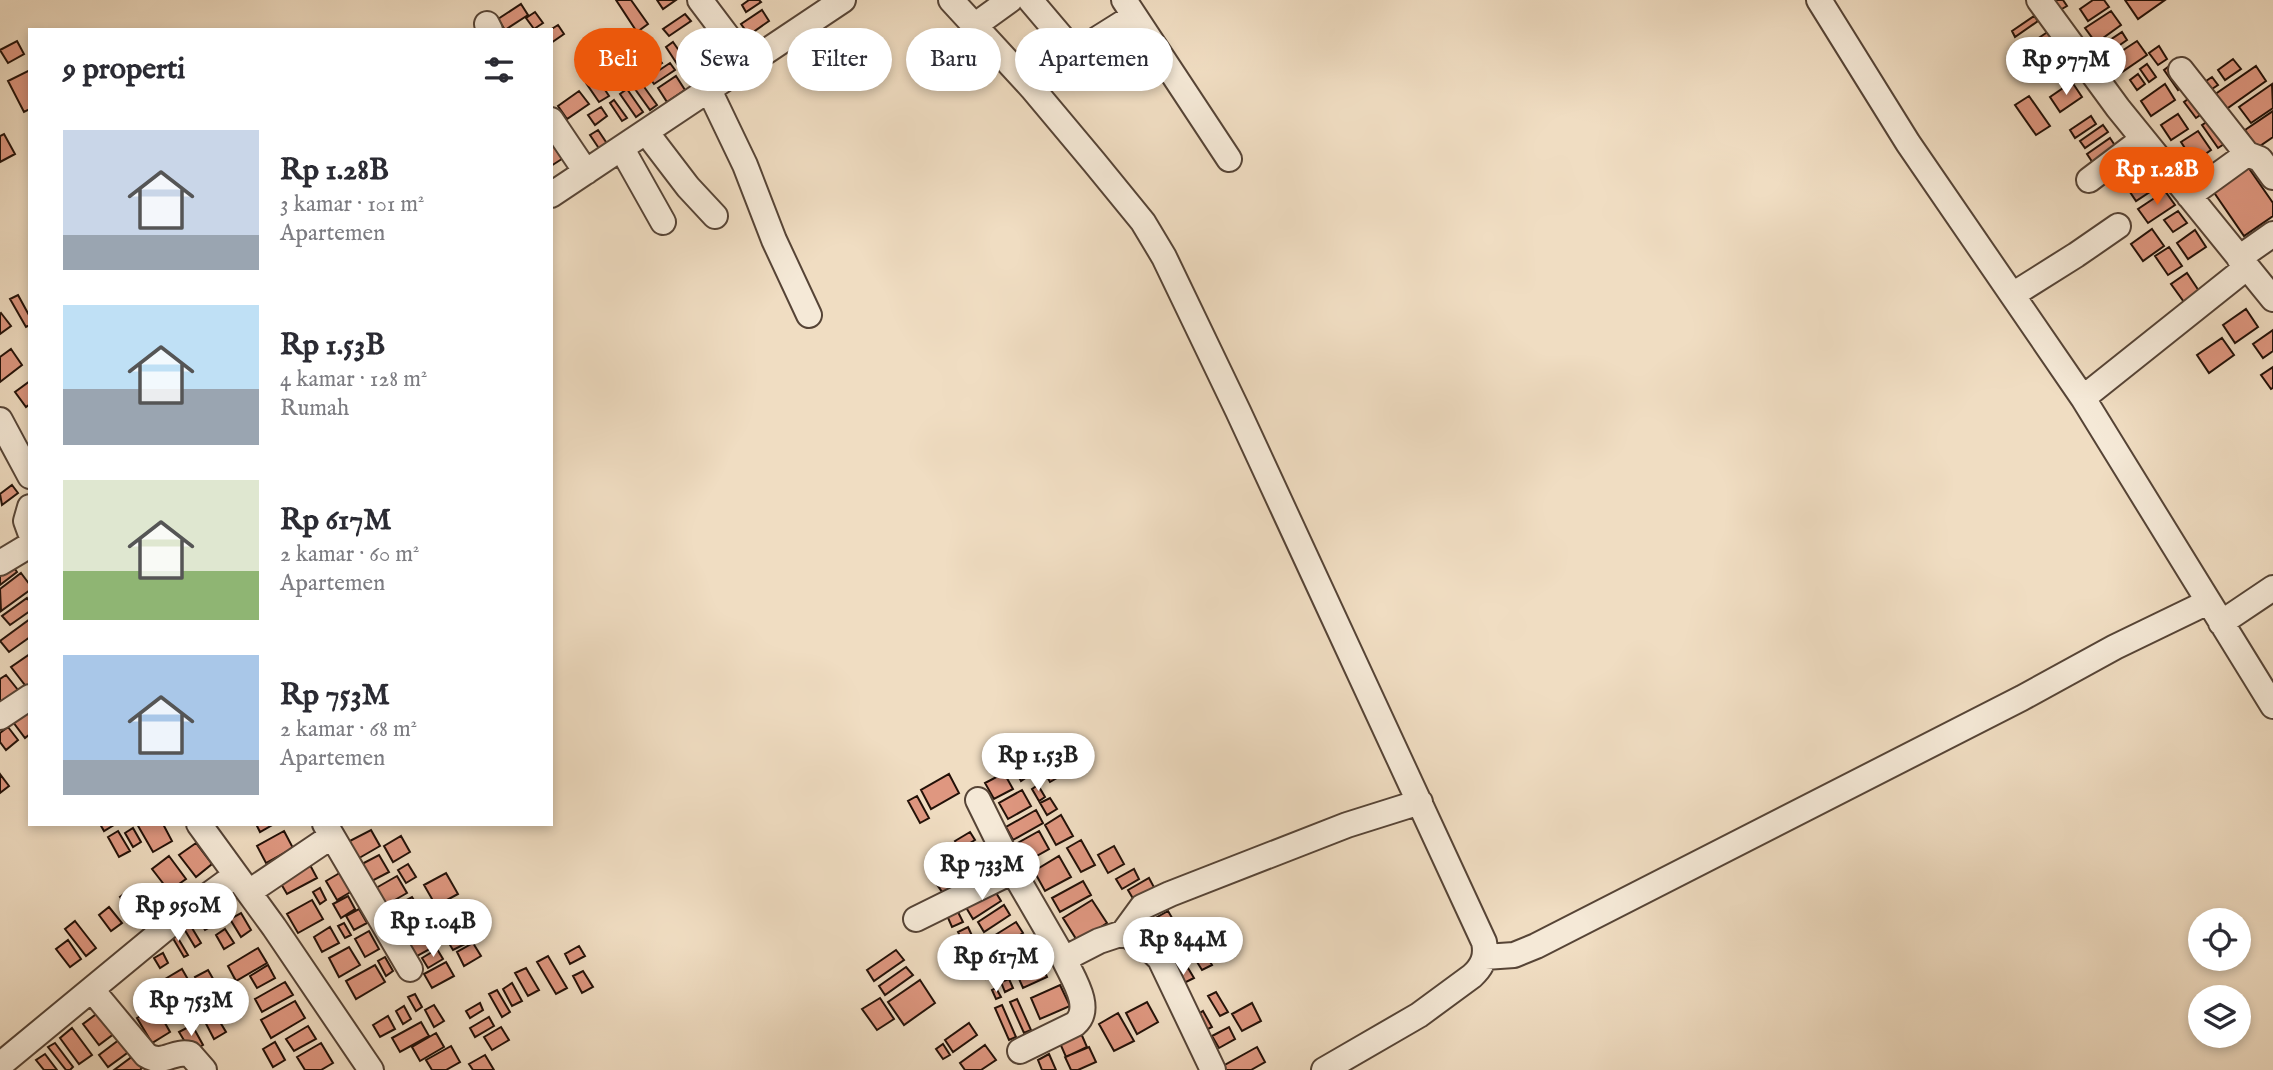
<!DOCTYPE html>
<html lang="id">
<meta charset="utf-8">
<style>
:root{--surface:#fff;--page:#f7f7f7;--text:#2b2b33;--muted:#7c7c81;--accent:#ea580c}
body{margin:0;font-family:"IM FELL English",serif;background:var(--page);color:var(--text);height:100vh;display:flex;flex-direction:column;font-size:26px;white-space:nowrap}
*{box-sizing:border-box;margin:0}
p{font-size:23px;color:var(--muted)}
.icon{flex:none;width:38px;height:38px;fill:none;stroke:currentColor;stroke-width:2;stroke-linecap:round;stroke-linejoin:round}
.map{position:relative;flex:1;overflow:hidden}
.side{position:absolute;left:28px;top:28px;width:525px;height:798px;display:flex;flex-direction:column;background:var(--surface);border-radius:0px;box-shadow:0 4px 10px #0003}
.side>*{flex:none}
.top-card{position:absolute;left:574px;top:28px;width:665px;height:63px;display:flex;gap:14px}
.controls{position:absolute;left:2188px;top:908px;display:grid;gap:14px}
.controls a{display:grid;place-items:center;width:63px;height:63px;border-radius:50%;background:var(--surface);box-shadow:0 4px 10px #0003;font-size:35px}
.price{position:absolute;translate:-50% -60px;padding:0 16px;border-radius:24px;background:#fff;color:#222;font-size:23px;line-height:46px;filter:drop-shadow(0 2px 4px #0008)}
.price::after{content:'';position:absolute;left:50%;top:42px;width:21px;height:16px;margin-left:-10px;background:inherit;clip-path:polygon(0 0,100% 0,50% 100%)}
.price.active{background:var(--accent);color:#fff}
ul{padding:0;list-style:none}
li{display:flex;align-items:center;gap:21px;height:175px;padding:0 35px}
li span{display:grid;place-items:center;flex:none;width:196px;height:140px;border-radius:0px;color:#555}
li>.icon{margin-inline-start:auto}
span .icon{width:84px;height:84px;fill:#fffc;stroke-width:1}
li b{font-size:30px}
h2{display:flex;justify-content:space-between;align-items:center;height:84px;padding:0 35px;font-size:30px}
.tag{padding:0 24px;border-radius:32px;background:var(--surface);box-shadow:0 4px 10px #0003;font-size:24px;line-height:63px}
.tag.active{background:var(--accent);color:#fff}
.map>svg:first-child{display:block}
.building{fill:#df9780;stroke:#231108;stroke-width:2}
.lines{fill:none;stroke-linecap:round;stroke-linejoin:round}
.minor-casing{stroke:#564436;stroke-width:28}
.minor{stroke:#f5e9d7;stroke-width:24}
</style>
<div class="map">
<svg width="2273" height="1070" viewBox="0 0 2273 1070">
<rect width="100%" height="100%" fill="#f0ddc2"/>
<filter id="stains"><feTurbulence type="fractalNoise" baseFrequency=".00286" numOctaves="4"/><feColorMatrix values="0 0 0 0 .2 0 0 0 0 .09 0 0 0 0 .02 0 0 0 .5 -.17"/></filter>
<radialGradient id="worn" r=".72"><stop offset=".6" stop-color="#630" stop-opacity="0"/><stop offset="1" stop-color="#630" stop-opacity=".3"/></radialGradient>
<path class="building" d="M 616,0 L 631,0 L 648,24 L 637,32 Z
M 657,0 L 676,0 L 663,9 Z
M 749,0 L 759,0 L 761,2 L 746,12 L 742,5 Z
M 2057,0 L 2063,0 L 2067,6 L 2060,10 L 2055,2 Z
M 2093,0 L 2104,0 L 2109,7 L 2088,21 L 2080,9 Z
M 2125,0 L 2165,0 L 2138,19 Z
M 521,4 L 528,15 L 505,30 L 498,19 Z
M 762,10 L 769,21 L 749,35 L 741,24 Z
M 2111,11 L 2121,25 L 2096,43 L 2085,28 Z
M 535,12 L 543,23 L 534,29 L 526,18 Z
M 685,14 L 691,21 L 669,36 L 663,29 Z
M 2034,16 L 2038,21 L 2015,37 L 2012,31 Z
M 558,25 L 564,34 L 551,43 L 550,30 Z
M 2049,31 L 2057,42 L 2023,66 L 2015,54 Z
M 2122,32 L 2127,40 L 2104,56 L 2098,48 Z
M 690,37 L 702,54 L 694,59 L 683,42 Z
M 17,41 L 24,54 L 8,63 L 0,50 Z
M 645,41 L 652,51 L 640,59 L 633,49 Z
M 2137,41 L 2147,55 L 2109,81 L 2099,66 Z
M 673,42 L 687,62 L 679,67 L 666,47 Z
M 726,44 L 739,62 L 720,75 L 708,57 Z
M 2159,46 L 2167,59 L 2158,65 L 2149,53 Z
M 2049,53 L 2057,65 L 2035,80 L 2027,68 Z
M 658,58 L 662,63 L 650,71 L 646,66 Z
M 2233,59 L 2241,69 L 2225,80 L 2218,70 Z
M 670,63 L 675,70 L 654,84 L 649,77 Z
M 703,63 L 714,80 L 702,88 L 690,72 Z
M 2147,64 L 2156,77 L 2149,82 L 2140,69 Z
M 2172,64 L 2186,84 L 2178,90 L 2164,70 Z
M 2256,66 L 2266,81 L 2225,110 L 2214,95 Z
M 30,70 L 30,109 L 24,112 L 8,81 Z
M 2138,74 L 2145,84 L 2137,90 L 2130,80 Z
M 596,76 L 609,96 L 599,102 L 586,83 Z
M 676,76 L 685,90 L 667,102 L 658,88 Z
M 2212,77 L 2218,85 L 2209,91 L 2203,83 Z
M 2072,82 L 2082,97 L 2060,112 L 2050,97 Z
M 642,84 L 657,105 L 650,110 L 635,89 Z
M 2165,84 L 2175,100 L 2151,116 L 2141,101 Z
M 2272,84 L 2273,108 L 2251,123 L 2239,107 Z
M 627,89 L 643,112 L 636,117 L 620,94 Z
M 579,91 L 589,104 L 567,119 L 558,106 Z
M 2195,94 L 2206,111 L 2196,118 L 2184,102 Z
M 2029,96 L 2050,126 L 2036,135 L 2015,105 Z
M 614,100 L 627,118 L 622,121 L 610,103 Z
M 601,107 L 607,116 L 595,125 L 588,115 Z
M 2273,111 L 2273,137 L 2257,148 L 2245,130 Z
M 2178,114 L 2188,129 L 2171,140 L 2161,125 Z
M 2091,116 L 2096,124 L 2075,138 L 2070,130 Z
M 2216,116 L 2232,139 L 2218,148 L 2202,125 Z
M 2103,125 L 2108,132 L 2085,148 L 2080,141 Z
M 598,130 L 608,145 L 600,150 L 590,135 Z
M 2198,131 L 2211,150 L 2194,162 L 2181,142 Z
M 4,134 L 15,154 L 0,162 L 0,136 Z
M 2110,138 L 2118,150 L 2095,166 L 2087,154 Z
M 551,141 L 568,155 L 551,166 Z
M 2130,151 L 2139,164 L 2114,182 L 2104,168 Z
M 2248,167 L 2273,203 L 2273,216 L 2244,236 L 2213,191 Z
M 2149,171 L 2159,186 L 2136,201 L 2126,186 Z
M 2165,191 L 2175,205 L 2148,223 L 2138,209 Z
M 2178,211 L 2187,223 L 2173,232 L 2164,220 Z
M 2152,229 L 2164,246 L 2143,261 L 2131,244 Z
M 2195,230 L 2206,247 L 2188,259 L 2177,243 Z
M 2169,247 L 2182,266 L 2168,275 L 2155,256 Z
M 2187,273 L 2199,291 L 2184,302 L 2171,284 Z
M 18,295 L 30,317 L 30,325 L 26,327 L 10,299 Z
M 2246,309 L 2258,327 L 2235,343 L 2223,325 Z
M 1,313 L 11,326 L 0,334 L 0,314 Z
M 2273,330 L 2273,351 L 2263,358 L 2253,344 Z
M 2222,338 L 2234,355 L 2209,373 L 2197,355 Z
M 11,349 L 22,365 L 0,382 L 0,357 Z
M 2273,367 L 2273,388 L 2271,389 L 2261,375 Z
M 30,381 L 30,404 L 26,407 L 15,392 Z
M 12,485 L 18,493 L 2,505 L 0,494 Z
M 10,562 L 17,572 L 0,585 L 0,570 Z
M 21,573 L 30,585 L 30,590 L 1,611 L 0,589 Z
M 27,598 L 30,602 L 30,611 L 10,625 L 2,616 Z
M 30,619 L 30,637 L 9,652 L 0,641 Z
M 30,654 L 30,688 L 28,689 L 11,667 Z
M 6,675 L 18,690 L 0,703 L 0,679 Z
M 30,710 L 30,734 L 25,738 L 13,722 Z
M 8,727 L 18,740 L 6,750 L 0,742 L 0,733 Z
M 1036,753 L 1042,765 L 1034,770 L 1027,758 Z
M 1056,760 L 1064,774 L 1050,782 L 1042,768 Z
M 1022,769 L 1027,777 L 1021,781 L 1016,772 Z
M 1004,773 L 1013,789 L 994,799 L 985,783 Z
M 0,774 L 9,786 L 0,793 Z
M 949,774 L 959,793 L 931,809 L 921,790 Z
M 1038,785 L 1045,797 L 1039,801 L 1032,789 Z
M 1022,790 L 1031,806 L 1008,819 L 999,803 Z
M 917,796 L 929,818 L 920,823 L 908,801 Z
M 1050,798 L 1057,809 L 1047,815 L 1040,803 Z
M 1036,810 L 1043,823 L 1013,840 L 1006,827 Z
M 1061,815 L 1073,836 L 1056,845 L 1045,825 Z
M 100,824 L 114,824 L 114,825 L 104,831 Z
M 137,824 L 163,824 L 172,841 L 153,852 Z
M 256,824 L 274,824 L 260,832 Z
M 133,828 L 141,842 L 133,847 L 125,833 Z
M 371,830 L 380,846 L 354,861 L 344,844 Z
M 118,831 L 130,851 L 119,857 L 108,837 Z
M 284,831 L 293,848 L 266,863 L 257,846 Z
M 1039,831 L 1049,849 L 1026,862 L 1016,844 Z
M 970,832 L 975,840 L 960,849 L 955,841 Z
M 401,836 L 410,852 L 393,862 L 384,846 Z
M 1081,840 L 1095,865 L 1081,872 L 1067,848 Z
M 196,843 L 212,864 L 196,877 L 179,855 Z
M 981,845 L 984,850 L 969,859 L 966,854 Z
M 1114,846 L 1124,864 L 1108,873 L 1098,855 Z
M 938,853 L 943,860 L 933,867 L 928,859 Z
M 379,855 L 389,872 L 370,882 L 360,865 Z
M 956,855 L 961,861 L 953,866 L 949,859 Z
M 169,856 L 186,879 L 169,891 L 152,869 Z
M 992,856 L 997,865 L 980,876 L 974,868 Z
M 1059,856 L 1071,877 L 1045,891 L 1034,871 Z
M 408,864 L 416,877 L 406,883 L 398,870 Z
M 310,865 L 317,878 L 287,894 L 280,882 Z
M 965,869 L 971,878 L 962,883 L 957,875 Z
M 1134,869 L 1139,879 L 1122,889 L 1116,879 Z
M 948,870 L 958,887 L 945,896 L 933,879 Z
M 343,871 L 354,890 L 337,900 L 326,881 Z
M 446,873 L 458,894 L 436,906 L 424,885 Z
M 397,876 L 407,893 L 386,905 L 376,888 Z
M 1149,878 L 1156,891 L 1135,902 L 1128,890 Z
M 1083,881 L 1091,895 L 1060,912 L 1052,898 Z
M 992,886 L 1001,901 L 973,919 L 964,904 Z
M 133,887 L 151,910 L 138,920 L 120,897 Z
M 320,888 L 326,900 L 320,904 L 313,892 Z
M 348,896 L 355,909 L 341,918 L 333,904 Z
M 412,897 L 421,912 L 397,925 L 388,910 Z
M 220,899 L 230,916 L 205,930 L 195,913 Z
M 312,900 L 323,919 L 298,933 L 287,914 Z
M 1092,900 L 1107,923 L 1078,942 L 1063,918 Z
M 1004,905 L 1010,915 L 984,932 L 978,922 Z
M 955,906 L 963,922 L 952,927 L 945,911 Z
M 109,907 L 122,923 L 111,931 L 99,915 Z
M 359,909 L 367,923 L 354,930 L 346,916 Z
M 1168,911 L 1178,928 L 1154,941 L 1145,924 Z
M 241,913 L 251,930 L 241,937 L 230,919 Z
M 456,916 L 461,924 L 454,928 L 449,920 Z
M 186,918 L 201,943 L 195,947 L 180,922 Z
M 442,920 L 450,934 L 443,938 L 435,924 Z
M 75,921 L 96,948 L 86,956 L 65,929 Z
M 1016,922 L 1023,933 L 999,948 L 992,937 Z
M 344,923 L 351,935 L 345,938 L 338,926 Z
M 428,926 L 439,944 L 410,960 L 400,942 Z
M 330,927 L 339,943 L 322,952 L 314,937 Z
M 968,927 L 974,940 L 964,944 L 958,932 Z
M 1185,927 L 1190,935 L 1167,947 L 1163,939 Z
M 172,928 L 188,955 L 184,957 L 168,930 Z
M 225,929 L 234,943 L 224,949 L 216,935 Z
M 369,931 L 379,949 L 365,957 L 355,939 Z
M 463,932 L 469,942 L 453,950 L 447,940 Z
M 1028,936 L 1037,951 L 1008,969 L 998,955 Z
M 68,940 L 81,959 L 70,967 L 56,949 Z
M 1195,941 L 1201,952 L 1173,968 L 1166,957 Z
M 473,943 L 481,956 L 464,966 L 457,952 Z
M 979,945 L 984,956 L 973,961 L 968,950 Z
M 579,946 L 585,956 L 570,964 L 565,954 Z
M 349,947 L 360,965 L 339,977 L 329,958 Z
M 258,948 L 267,963 L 236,981 L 228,966 Z
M 437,949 L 443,959 L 428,968 L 422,958 Z
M 896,950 L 904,960 L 874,981 L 867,970 Z
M 163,953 L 168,963 L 160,968 L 154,958 Z
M 548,956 L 567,988 L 556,994 L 537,962 Z
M 385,957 L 393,971 L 386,976 L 378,961 Z
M 1207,957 L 1212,965 L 1202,970 L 1197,962 Z
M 990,960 L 997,974 L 986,979 L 979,965 Z
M 1040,961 L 1047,977 L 1023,988 L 1016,972 Z
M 446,962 L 454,976 L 432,988 L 424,974 Z
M 268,965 L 275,978 L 257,988 L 250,976 Z
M 375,965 L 385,982 L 356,999 L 346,981 Z
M 906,967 L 913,975 L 885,995 L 879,986 Z
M 526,968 L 539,990 L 528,996 L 515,973 Z
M 1188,968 L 1194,978 L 1178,986 L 1172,977 Z
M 182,969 L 190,983 L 168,996 L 160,982 Z
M 208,970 L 220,991 L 207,999 L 195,977 Z
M 583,971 L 593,987 L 582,993 L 573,976 Z
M 1009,979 L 1013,988 L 1005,992 L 1001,982 Z
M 920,980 L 935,1003 L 904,1025 L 888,1002 Z
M 285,982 L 293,995 L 262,1012 L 255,999 Z
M 512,983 L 522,1001 L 512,1006 L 503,989 Z
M 1060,985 L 1070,1006 L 1040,1019 L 1031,998 Z
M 194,986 L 203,1002 L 184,1013 L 175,997 Z
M 996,988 L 1001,997 L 996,999 L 992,990 Z
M 497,990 L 510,1012 L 502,1017 L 489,994 Z
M 1216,992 L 1228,1012 L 1220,1016 L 1208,996 Z
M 415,994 L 422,1007 L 416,1011 L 408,997 Z
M 880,998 L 894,1019 L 877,1030 L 862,1009 Z
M 1017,999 L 1031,1030 L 1024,1033 L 1010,1002 Z
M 295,1001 L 305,1018 L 271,1038 L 261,1020 Z
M 1147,1002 L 1158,1022 L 1137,1034 L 1126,1013 Z
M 480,1003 L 483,1010 L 470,1018 L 466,1011 Z
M 1252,1003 L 1261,1021 L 1242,1031 L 1232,1014 Z
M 434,1005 L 444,1021 L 434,1027 L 425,1010 Z
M 1002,1005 L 1016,1037 L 1009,1040 L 995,1008 Z
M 404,1006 L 411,1019 L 403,1024 L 396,1011 Z
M 156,1007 L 170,1032 L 152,1043 L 137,1018 Z
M 1203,1011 L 1212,1027 L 1204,1031 L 1195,1016 Z
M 99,1012 L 115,1033 L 99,1045 L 83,1024 Z
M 214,1012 L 226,1032 L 214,1039 L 203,1018 Z
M 1118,1013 L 1134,1041 L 1114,1051 L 1099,1024 Z
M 388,1016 L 395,1029 L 380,1037 L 373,1025 Z
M 489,1017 L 494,1026 L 475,1037 L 470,1028 Z
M 421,1022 L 429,1036 L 400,1052 L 392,1038 Z
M 969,1023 L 977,1035 L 953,1052 L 945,1040 Z
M 192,1025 L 203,1045 L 191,1052 L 179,1032 Z
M 308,1026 L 316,1039 L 294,1051 L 286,1039 Z
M 501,1027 L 509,1040 L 492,1050 L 484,1037 Z
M 1229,1027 L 1235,1039 L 1219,1048 L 1212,1036 Z
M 72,1028 L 92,1055 L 79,1064 L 60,1038 Z
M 1080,1031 L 1087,1047 L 1066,1057 L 1059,1041 Z
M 436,1033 L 444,1047 L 420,1061 L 412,1047 Z
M 124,1036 L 134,1048 L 108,1067 L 99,1055 Z
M 275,1042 L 285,1060 L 273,1067 L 263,1049 Z
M 55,1043 L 73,1067 L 70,1070 L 66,1070 L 48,1047 Z
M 321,1043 L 333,1063 L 321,1070 L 305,1070 L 297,1057 Z
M 943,1044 L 950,1055 L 943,1059 L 936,1049 Z
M 985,1045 L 996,1060 L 981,1070 L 965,1070 L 960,1063 Z
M 451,1046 L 460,1062 L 446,1070 L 432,1070 L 426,1060 Z
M 1089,1047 L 1096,1062 L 1078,1070 L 1071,1070 L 1065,1057 Z
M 1257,1047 L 1265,1062 L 1251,1070 L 1225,1070 L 1223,1066 Z
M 45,1054 L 57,1070 L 44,1070 L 36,1060 Z
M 1049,1054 L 1056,1070 L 1042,1070 L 1038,1060 Z
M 485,1055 L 494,1070 L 473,1070 L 469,1064 Z
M 133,1056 L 142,1068 L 140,1070 L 114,1070 Z"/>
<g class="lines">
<defs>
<path id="minor" d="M 700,0 L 749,65
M 951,0 L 1032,88 L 1094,162 L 1143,222 L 1164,257 L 1238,411 L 1484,942 C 1487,956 1483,966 1472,976 L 1419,1015 L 1324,1070
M 1030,0 L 1075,53
M 1124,0 L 1229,159
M 1819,0 L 1908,143 L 2083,398 L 2273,706
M 2039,0 L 2118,108 L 2273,299
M 487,24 L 490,30
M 974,26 L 1010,0
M 2181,70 L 2247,154 L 2260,159 L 2273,177
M 1032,88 L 1075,53 L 1134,16
M 709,90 L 745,165 L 774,240 L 809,315
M 551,120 L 586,172
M 646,132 L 688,187 L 715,216
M 622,149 L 663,222
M 2089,180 L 2143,139
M 551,195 L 843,0
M 2189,196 L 2247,154
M 2239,258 L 2273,234
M 2014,294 L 2076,255 L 2118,226
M 2083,398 L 2246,268
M 0,420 L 30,476
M 30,507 L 26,521 L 30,532
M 0,563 L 30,545
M 2221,623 L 2273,588
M 0,717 L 30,697
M 978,800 L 1013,871 L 1064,959 L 1099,941 L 1123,933 L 1147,946 L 1160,959 L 1213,1070
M 199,824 L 274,927 L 371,1070
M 325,824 L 410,969
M 249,892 L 332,836
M 916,919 L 1013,871
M 1123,933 L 1142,907 L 1170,894 L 1347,825 L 1420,802
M 1485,957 L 1514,955 L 1536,946 L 2022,698 L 2115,647 L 2208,602
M 92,990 L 146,1055 C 163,1066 173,1050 190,1054 L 204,1070
M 1020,1051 L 1075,1024 C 1094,1008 1072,977 1064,959
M 0,1065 L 184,913 L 236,875"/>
</defs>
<use href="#minor" class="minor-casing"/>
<use href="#minor" class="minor"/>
</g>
<rect width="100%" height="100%" filter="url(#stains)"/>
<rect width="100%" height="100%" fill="url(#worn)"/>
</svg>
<div class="controls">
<a><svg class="icon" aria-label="locate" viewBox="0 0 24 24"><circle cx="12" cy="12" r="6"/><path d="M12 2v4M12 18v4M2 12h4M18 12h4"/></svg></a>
<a><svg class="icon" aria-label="layers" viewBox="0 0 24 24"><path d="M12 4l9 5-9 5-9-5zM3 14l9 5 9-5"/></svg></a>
</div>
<b class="price" style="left:2066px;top:97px">Rp 977M</b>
<b class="price active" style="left:2157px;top:207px">Rp 1.28B</b>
<b class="price" style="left:1038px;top:793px">Rp 1.53B</b>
<b class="price" style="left:982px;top:902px">Rp 733M</b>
<b class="price" style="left:178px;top:943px">Rp 950M</b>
<b class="price" style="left:433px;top:959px">Rp 1.04B</b>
<b class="price" style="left:1183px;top:977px">Rp 844M</b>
<b class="price" style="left:996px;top:994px">Rp 617M</b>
<b class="price" style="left:191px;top:1038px">Rp 753M</b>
<div class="top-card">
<a class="tag active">Beli</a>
<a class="tag">Sewa</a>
<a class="tag">Filter</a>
<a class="tag">Baru</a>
<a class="tag">Apartemen</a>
</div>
<section class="side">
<h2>9 properti<svg class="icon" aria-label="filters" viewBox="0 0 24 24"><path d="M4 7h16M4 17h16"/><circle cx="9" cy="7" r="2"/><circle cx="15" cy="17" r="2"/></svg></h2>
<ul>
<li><span style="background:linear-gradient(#c9d6e8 75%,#9aa5b1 0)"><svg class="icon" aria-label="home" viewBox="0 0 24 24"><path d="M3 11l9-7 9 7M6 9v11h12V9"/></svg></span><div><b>Rp 1.28B</b><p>3 kamar · 101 m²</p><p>Apartemen</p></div></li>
<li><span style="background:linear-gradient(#bfe0f5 60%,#9aa5b1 0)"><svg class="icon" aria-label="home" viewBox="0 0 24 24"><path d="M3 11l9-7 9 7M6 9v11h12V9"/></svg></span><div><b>Rp 1.53B</b><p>4 kamar · 128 m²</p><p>Rumah</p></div></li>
<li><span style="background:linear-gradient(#dfe7d0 65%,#8fb573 0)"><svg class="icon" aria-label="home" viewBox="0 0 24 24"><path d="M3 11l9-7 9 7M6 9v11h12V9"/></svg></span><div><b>Rp 617M</b><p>2 kamar · 60 m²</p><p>Apartemen</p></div></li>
<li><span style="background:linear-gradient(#a9c7e8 75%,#9aa5b1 0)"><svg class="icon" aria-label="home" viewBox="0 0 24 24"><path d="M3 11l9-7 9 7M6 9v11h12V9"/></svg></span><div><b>Rp 753M</b><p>2 kamar · 68 m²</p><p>Apartemen</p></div></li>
</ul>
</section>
</div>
